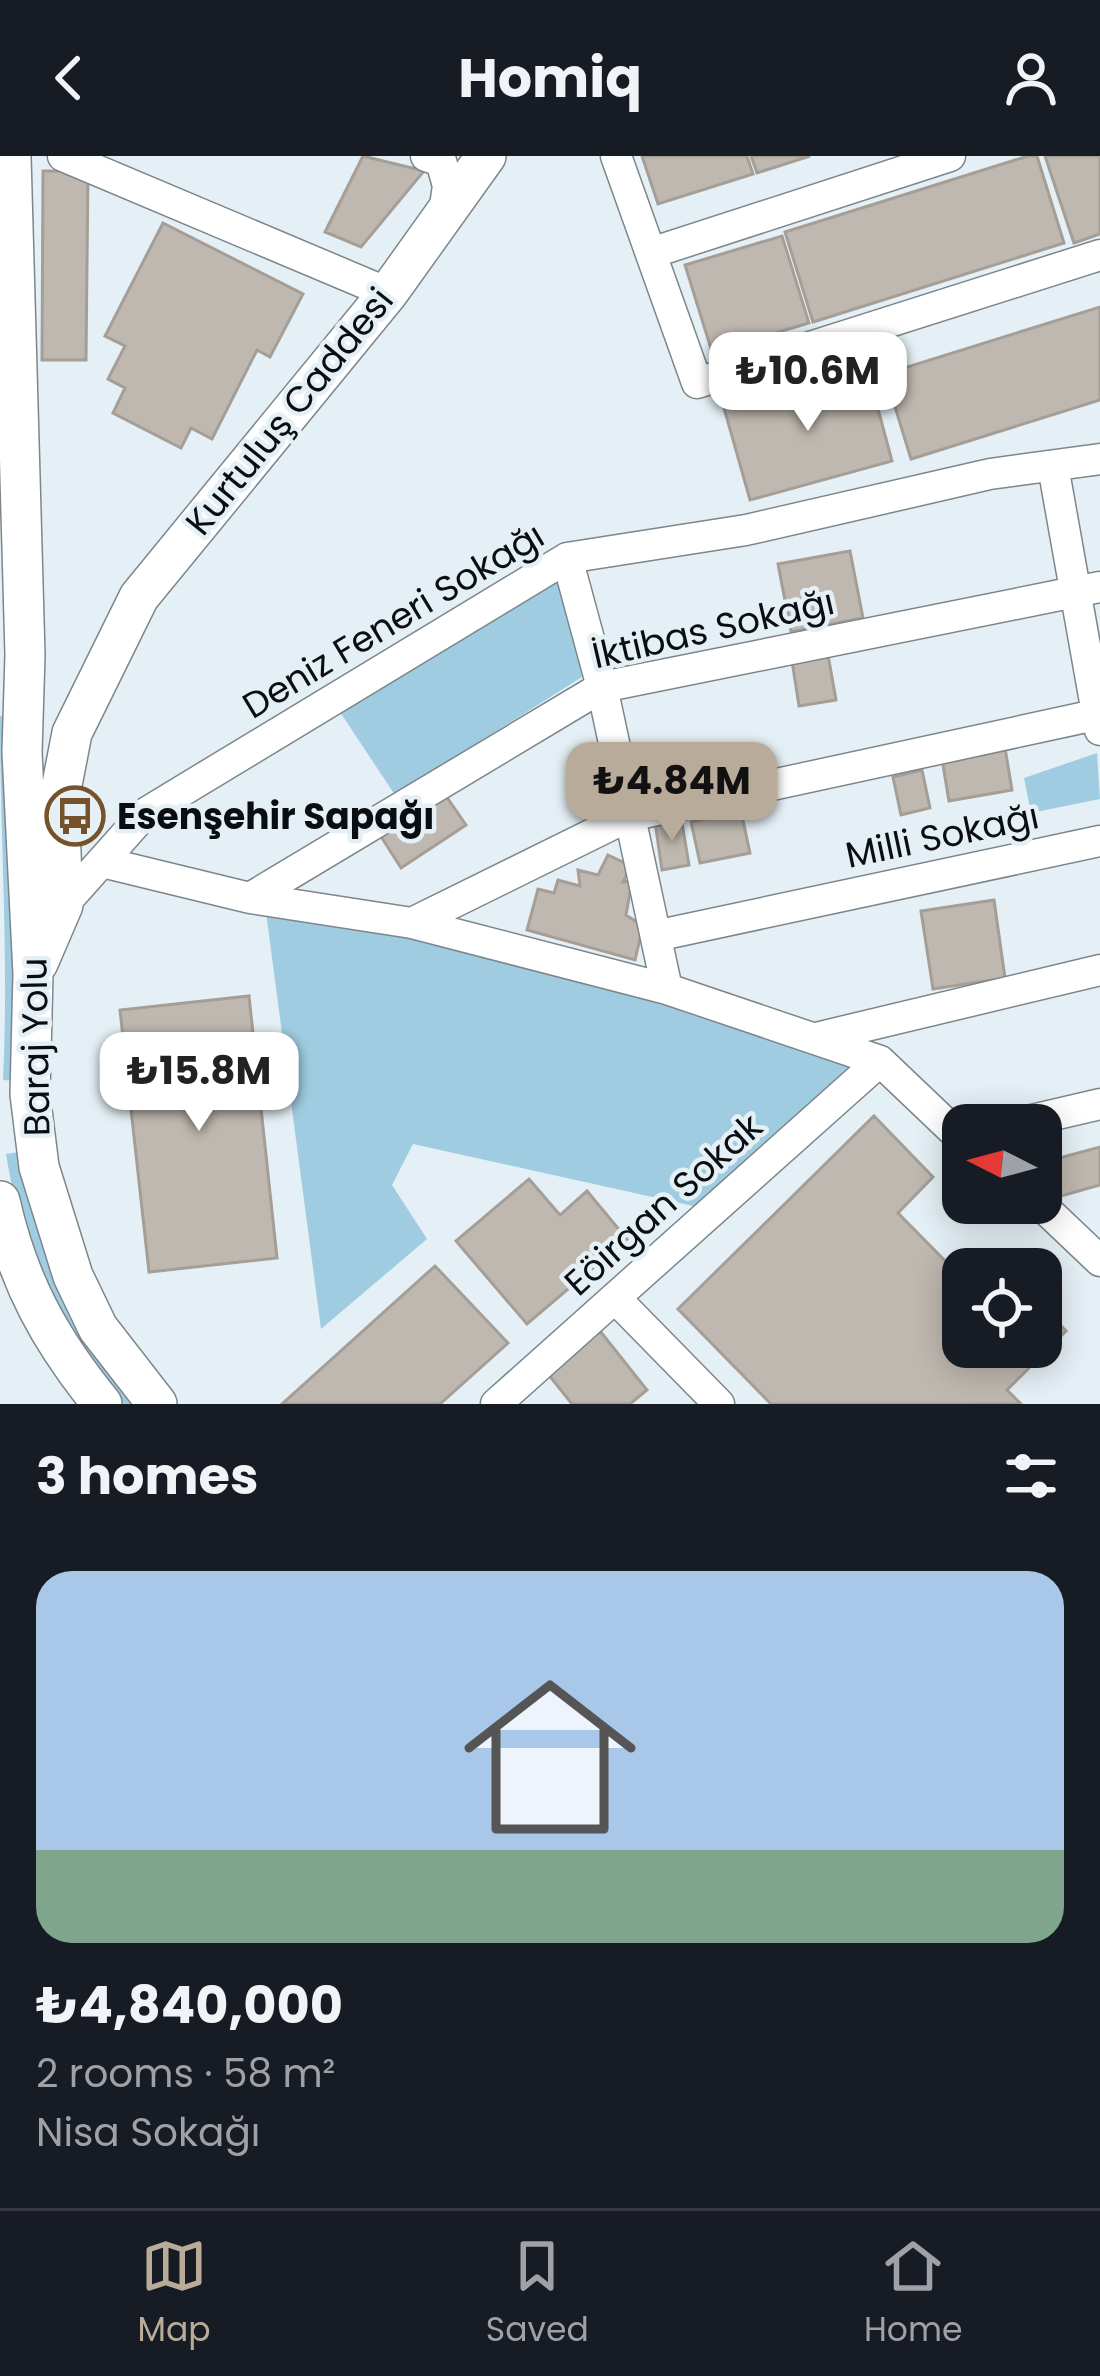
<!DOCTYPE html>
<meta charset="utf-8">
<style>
:root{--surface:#171b24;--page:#242831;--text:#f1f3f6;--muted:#9ea1a6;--line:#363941;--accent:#b9ab9a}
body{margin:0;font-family:Poppins,sans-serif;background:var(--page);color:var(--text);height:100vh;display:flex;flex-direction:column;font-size:45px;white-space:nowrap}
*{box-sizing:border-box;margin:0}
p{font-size:39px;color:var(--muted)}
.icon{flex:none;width:66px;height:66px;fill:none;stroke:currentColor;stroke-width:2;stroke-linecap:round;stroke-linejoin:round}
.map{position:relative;height:1248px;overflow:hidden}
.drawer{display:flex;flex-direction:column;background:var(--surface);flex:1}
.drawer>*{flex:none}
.needle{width:78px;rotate:276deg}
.controls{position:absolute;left:942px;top:948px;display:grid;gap:24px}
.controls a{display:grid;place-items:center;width:120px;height:120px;border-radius:24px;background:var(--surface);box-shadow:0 6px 30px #0003;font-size:60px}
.price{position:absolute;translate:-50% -102px;padding:0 27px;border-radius:24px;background:#fff;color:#222;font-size:39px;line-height:78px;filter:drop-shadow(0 3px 6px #0008)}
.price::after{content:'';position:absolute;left:50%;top:72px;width:36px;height:27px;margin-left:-18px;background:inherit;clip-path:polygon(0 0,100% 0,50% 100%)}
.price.on{background:var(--accent);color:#111}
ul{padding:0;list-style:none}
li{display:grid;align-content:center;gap:24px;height:636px;padding:0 36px}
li+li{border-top:3px solid var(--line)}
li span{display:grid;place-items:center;height:372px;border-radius:36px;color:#555}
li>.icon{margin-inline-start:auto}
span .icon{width:216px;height:216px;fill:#fffc;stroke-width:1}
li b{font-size:51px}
h2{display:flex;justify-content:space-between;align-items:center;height:144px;padding:0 36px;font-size:51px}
header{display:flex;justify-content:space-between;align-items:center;height:156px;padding:0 36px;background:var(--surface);font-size:54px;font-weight:700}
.tab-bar{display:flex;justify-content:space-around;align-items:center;height:168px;border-top:3px solid var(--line);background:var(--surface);font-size:33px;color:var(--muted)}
.tab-bar a{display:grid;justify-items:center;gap:6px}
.tab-bar .on{color:var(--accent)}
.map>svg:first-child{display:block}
.green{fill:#9fcce0}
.building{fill:#bfb8b0;stroke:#a59e97;stroke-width:3}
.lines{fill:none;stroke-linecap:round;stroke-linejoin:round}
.minor-casing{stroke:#7c868b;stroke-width:33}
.major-casing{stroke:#7c868b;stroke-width:42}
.minor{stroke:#fff;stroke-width:30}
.major{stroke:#fff;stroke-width:39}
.labels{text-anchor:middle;stroke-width:9;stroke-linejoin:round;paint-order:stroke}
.street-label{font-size:36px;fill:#0b0e10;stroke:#e5f0f6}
.poi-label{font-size:36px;font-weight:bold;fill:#0b0e10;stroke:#e5f0f6;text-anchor:start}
</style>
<header><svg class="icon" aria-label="back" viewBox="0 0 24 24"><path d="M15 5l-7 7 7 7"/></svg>Homiq<svg class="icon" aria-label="person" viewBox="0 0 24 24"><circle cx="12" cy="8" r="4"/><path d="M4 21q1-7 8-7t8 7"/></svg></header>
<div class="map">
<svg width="1100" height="1248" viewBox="0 0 1100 1248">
<rect width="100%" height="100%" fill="#e5f0f6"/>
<path class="green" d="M 559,412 L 582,521 L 395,639 L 336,550 Z
M 14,558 L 15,925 L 3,924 C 9,802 0,682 0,560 Z
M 1097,597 L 1100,643 L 1031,657 L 1024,622 Z
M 266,756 C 475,787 658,843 857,914 L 702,1052 L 413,988 L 392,1029 L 427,1083 L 321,1173 Z
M 19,996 L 144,1248 L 124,1248 C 56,1162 24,1107 6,998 Z"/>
<path class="building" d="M 363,0 L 424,15 L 361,91 L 325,76 Z
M 642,0 L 747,0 L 753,18 L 658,48 Z
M 751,0 L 810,0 L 757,17 Z
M 1028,0 L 1037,0 L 1064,87 L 813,166 L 785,76 Z
M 1045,0 L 1100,0 L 1100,78 L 1074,87 Z
M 43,15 L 88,15 L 86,204 L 42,204 Z
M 163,67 L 303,138 L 270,201 L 257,194 L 212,283 L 191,272 L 181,292 L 113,257 L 125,232 L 108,223 L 125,190 L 105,180 Z
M 782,80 L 809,167 L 712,196 L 685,109 Z
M 1100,151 L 1100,244 L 911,303 L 885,218 Z
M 867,212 L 892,305 L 750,344 L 724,252 Z
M 850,395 L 863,462 L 791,476 L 778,408 Z
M 828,499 L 836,544 L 799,550 L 792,505 Z
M 1004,586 L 1012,634 L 949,645 L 941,597 Z
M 922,614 L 930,652 L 901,659 L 893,621 Z
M 444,637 L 466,669 L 401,712 L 380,679 Z
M 741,655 L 750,697 L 700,707 L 691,666 Z
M 681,661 L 689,709 L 662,714 L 655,666 Z
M 608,699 L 631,710 L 623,726 L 632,725 L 626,759 L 643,770 L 635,804 L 527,774 L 538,733 L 554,737 L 558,724 L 580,730 L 578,714 L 598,719 Z
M 994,744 L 1005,822 L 933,833 L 921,755 Z
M 249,840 L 277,1102 L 149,1116 L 120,854 Z
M 874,960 L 933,1021 L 898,1057 L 963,1123 L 963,1191 L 1041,1191 L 1041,1149 L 1066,1175 L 1007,1234 L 1021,1248 L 771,1248 L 678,1153 Z
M 1100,991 L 1100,1029 L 1043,1045 L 1041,1007 Z
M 529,1023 L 560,1059 L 587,1035 L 627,1083 L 527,1168 L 456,1085 Z
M 435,1110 L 508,1187 L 440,1248 L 282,1248 Z
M 600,1175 L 647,1234 L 630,1248 L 572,1248 L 548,1218 Z"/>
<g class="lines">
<defs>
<path id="minor" d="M 63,0 L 388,137
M 426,0 L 441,5 L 448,30 L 444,57
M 616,0 L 697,227 L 1100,99
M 654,96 L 950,0
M 1053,310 L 1100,574
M 567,402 L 602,531 L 667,833
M 102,706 L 250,742 L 412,767 L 667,833 L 880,905 L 963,984
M 250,742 L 602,531 L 1100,431
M 63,749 L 144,658 L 567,402 L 746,374 L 990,318 L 1100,303
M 412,767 L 629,660 L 1100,558
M 660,779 L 1100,685
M 816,882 L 1100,814
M 1010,969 L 1100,948
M 1039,1047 L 1100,1105
M 617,1144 L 719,1248
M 496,1248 L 880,905"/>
<path id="major" d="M 11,0 L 25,499 L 22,596 L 33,818 L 30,938 L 39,1011 L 73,1120 L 98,1172 L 157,1248
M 38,807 L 63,749 L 59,644 L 72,577 L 139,441 L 388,137 L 486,0
M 0,1045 C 18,1126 50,1184 102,1248"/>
</defs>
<use href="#minor" class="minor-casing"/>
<use href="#major" class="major-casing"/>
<use href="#minor" class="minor"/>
<use href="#major" class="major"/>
</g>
<defs>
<symbol id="bus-ring" viewBox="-11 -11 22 22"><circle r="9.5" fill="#e5f0f6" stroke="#75522a" stroke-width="1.5"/><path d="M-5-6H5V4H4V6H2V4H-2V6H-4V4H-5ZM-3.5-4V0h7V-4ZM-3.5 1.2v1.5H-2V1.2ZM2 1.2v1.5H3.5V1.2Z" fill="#75522a"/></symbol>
</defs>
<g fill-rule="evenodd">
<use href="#bus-ring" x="42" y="627" width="66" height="66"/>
</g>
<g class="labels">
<g class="street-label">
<text transform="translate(289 255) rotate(-51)" y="13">Kurtuluş Caddesi</text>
<text transform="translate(393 464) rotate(-31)" y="13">Deniz Feneri Sokağı</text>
<text transform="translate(713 472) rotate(-13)" y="13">İktibas Sokağı</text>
<text transform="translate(942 679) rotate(-12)" y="13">Milli Sokağı</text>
<text transform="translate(35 891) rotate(-91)" y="13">Baraj Yolu</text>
<text transform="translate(663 1048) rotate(-42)" y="13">Eöirgan Sokak</text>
</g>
<g class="poi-label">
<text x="117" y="673">Esenşehir Sapağı</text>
</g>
</g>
</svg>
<div class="controls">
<a><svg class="needle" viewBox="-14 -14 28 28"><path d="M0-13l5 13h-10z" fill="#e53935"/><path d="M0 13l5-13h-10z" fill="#9ea1a6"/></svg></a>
<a><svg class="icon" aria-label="locate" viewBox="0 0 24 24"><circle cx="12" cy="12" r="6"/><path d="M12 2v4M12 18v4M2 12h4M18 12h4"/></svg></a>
</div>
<b class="price" style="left:808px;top:278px">₺10.6M</b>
<b class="price on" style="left:672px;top:688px">₺4.84M</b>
<b class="price" style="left:199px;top:978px">₺15.8M</b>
</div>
<section class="drawer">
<h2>3 homes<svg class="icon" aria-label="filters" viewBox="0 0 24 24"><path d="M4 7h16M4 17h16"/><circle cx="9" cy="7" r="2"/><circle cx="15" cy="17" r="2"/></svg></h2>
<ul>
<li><span style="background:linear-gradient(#a9c7e8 75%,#7fa58c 0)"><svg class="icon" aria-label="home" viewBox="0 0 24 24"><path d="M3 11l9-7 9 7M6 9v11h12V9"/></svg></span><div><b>₺4,840,000</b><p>2 rooms · 58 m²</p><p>Nisa Sokağı</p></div></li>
</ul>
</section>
<nav class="tab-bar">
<a class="on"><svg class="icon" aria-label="map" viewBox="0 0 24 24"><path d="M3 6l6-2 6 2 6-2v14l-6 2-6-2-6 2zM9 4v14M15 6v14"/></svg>Map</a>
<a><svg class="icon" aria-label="saved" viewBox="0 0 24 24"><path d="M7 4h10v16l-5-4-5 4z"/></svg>Saved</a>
<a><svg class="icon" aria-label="home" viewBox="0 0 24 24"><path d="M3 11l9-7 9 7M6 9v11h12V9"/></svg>Home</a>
</nav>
